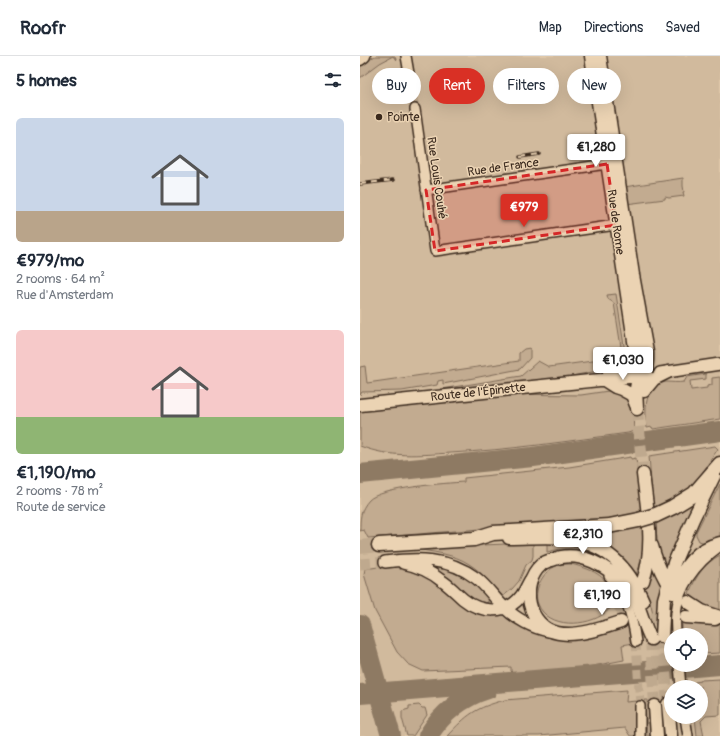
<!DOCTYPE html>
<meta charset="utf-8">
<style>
:root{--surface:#fff;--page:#f6f6f7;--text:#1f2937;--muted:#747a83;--line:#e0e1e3;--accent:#d93025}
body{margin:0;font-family:Pangolin,sans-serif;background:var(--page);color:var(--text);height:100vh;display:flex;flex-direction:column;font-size:15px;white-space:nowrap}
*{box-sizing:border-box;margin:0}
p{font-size:13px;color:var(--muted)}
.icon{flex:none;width:22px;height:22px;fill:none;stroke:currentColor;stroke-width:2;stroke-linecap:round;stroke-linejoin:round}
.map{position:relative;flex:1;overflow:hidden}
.side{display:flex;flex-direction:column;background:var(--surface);width:360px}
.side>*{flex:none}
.banner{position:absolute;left:12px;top:12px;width:288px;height:36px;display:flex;gap:8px}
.tools{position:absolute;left:304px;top:572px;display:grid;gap:8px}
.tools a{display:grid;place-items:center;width:44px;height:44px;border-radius:50%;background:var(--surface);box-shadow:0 4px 16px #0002;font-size:20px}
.price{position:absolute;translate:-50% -34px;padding:0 9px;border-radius:4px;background:#fff;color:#222;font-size:13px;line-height:26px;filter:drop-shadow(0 1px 2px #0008)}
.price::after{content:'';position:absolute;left:50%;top:24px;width:12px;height:9px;margin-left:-6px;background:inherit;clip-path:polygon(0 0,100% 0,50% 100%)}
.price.selected{background:var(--accent);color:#fff}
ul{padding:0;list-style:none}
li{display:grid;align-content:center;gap:8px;height:212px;padding:0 16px}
li span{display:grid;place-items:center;height:124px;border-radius:6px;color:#555}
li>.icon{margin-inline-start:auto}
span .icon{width:72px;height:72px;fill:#fffc;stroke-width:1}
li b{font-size:17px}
h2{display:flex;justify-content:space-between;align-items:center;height:48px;padding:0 16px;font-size:17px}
.pill{padding:0 14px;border-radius:18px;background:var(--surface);box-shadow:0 4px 16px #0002;font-size:14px;line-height:36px}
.pill.selected{background:var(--accent);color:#fff}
header{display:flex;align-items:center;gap:24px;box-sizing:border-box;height:56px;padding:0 20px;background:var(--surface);border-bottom:1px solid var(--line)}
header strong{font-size:19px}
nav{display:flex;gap:22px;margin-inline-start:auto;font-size:14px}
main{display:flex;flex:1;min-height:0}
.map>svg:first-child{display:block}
.built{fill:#d1ba9d;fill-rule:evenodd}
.green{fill:#c2ab90;stroke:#7e6a57}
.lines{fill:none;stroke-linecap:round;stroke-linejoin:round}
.taxiway{stroke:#8e7a64;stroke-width:20}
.minor-tunnel{stroke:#bfa98e;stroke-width:9;stroke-dasharray:9 4.5;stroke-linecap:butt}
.tertiary-tunnel{stroke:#bfa98e;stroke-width:11;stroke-dasharray:11 5.5;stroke-linecap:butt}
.secondary-tunnel{stroke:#bfa98e;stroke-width:12;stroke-dasharray:12 6;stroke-linecap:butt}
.primary-tunnel{stroke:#bfa98e;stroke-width:14;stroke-dasharray:14 7;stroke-linecap:butt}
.minor-casing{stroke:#3b2a1e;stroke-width:12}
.tertiary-casing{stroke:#3b2a1e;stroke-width:14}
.secondary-casing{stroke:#3b2a1e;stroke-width:15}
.primary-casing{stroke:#3b2a1e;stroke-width:17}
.minor{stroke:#ebd3b3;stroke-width:9}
.tertiary{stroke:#ebd3b3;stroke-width:11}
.secondary{stroke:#ebd3b3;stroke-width:12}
.primary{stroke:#ebd3b3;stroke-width:14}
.rail-casing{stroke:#3b2a1e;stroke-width:3.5}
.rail{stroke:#ebd3b3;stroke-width:2;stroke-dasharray:6;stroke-linecap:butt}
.primary-bridge-casing{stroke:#3b2a1e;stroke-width:17;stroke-linecap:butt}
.primary-bridge{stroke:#ebd3b3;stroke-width:14}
.marked{fill:#d62828;fill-opacity:0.2;stroke:#d62828;stroke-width:3;stroke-dasharray:8 5;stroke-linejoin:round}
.poi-dot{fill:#3b2a1e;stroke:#ebd3b3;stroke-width:1.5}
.labels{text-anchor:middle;stroke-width:3;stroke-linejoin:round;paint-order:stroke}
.poi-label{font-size:12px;fill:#3b2a1e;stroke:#ebd3b3;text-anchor:start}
.street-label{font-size:12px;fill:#3b2a1e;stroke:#ebd3b3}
</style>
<header>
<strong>Roofr</strong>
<nav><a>Map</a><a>Directions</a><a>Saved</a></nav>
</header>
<main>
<section class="side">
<h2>5 homes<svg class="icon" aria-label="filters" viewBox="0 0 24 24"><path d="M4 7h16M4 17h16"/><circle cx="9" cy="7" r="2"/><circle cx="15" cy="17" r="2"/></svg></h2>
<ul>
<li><span style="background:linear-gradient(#c9d6e8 75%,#b9a48a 0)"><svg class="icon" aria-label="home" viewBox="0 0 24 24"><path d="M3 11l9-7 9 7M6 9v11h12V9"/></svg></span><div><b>€979/mo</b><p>2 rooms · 64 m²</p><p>Rue d'Amsterdam</p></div></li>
<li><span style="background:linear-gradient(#f6c9c9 70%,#8fb573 0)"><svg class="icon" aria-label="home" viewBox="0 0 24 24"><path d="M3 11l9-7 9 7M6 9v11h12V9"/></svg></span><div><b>€1,190/mo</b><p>2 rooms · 78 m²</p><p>Route de service</p></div></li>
</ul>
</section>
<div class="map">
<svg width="360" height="680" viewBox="0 0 360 680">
<rect width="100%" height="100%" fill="#e0c9aa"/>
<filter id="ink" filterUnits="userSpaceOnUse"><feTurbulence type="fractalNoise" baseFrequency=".025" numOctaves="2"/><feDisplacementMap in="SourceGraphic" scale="8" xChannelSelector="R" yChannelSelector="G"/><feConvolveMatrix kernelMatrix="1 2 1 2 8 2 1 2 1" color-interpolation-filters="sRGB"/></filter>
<g filter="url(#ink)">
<path class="built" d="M 0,0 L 360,0 L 360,680 L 0,680 ZM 311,579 L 341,579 L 341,609 L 311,609 ZM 311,631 L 341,631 L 341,661 L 311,661 Z"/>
<path class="green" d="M 15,0 L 35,0 L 36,4 L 33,0 L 20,7 L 0,22 L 0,9 Z
M 323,122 L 323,130 L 324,136 L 323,136 L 324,140 L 309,142 L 305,141 L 305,143 L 266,148 L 264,131 Z
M 256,238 L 267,309 L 187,325 L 81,333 L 161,320 L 178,305 L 189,311 L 247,303 L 261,291 L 254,247 L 248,243 L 247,239 Z
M 170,292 L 170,302 L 160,313 L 83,328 L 83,324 L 78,325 L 77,329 L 42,335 L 2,336 L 0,339 L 0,311 L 5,310 L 7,327 L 159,305 L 159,297 L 164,293 Z
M 346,318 L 346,323 L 330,325 L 331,334 L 347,332 L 347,330 L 352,329 L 352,322 L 360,321 L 360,363 L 293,373 L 292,371 L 287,372 C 285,354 283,330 306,326 C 311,326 318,327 324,326 L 327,321 Z
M 255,334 L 270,342 L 270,349 L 273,359 L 274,375 L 268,377 C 209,385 150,394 90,397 C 59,399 30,402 0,390 L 0,354 L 140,338 L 221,339 Z
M 355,390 L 358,393 C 352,401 347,410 341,419 C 330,436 310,444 293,452 L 289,400 Z
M 271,401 L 271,403 L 276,402 L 282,457 L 262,461 L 233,464 L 8,482 L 4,474 L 0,475 C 0,462 0,454 9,444 C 20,432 86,427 104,426 L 104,422 L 209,411 Z
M 360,428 L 360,480 L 345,487 L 339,485 L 336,479 L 336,476 Z
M 343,434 L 308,515 C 298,499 296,482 296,464 Z
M 283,467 C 284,485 285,502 276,518 L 257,497 L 238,485 L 216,477 Z
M 173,487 L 173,500 L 172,504 L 166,509 L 159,525 L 152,533 L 142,541 C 132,529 122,516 109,508 C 94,498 73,496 55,493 L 70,491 Z
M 187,487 C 204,488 218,489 234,495 L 232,496 C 214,492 205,491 187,496 Z
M 360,499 L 360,554 C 347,551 338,546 329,537 C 336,520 344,508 360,499 Z
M 58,506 L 81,509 L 109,522 L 129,541 L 128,546 L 125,547 L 111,543 Z
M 290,506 L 304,527 L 298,580 L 291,549 L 283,528 Z
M 211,508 C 238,515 245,520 258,544 C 254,548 250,553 245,557 C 227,571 188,573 178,548 C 173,535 182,517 194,511 C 199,508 205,508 211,508 Z
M 31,509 L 51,512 L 72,521 L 123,556 L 143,559 L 180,577 L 229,579 L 271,569 L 274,587 L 262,589 L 264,604 L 160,624 L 151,615 L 151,611 L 63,615 L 48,608 L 37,596 L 15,555 L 4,518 L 5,513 Z
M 322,564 L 360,567 L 360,597 L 341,598 L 341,579 L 322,579 Z
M 360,623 L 360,659 L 346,660 L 341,665 L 344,680 L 337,680 L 335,661 L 341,661 L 341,631 L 335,631 L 335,626 L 341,625 L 341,624 Z
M 267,634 L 266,646 L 276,645 L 277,680 L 270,680 L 265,672 L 179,680 L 87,680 C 108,658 115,652 145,644 Z
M 285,644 L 288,644 L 290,680 L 287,680 Z
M 59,649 L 62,652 L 65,652 L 67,659 L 53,680 L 47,680 L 42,662 L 42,655 L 49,653 L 49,650 Z"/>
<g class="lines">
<path class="taxiway" d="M 0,418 L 173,401 L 360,375
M 0,569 L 31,680
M 0,638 L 360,609
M 68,680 C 82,657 102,641 128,633"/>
<path class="minor-tunnel" d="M 51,29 L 55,53
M 276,586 L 280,650"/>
<path class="tertiary-tunnel" d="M 0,508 L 25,506"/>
<path class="secondary-tunnel" d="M 277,353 L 283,418
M 258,558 L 264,553 L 273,541
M 273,563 L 311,560 L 326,561
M 302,581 L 308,648
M 291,583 L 295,650"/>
<path class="primary-tunnel" d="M 0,491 L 19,489"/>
<defs>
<path id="minor" d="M 46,0 L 51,29
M 55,53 L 75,195 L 256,169
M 66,134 L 247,108
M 249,520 C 267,537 273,563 276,586
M 316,579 C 316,572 315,564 316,557 C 319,528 338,506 360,490
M 319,609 L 321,631
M 280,650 L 280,680
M 325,661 L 328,680"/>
<path id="tertiary" d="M 300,317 L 360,308
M 25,506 C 57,502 88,501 116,522 C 127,530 134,542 144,551 C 156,563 173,572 189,575
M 43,507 C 58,510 71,516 82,525 C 90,530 96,537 103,543 C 120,557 147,559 161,540 C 165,535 167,529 170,524"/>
<path id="secondary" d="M 231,0 L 276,298 L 278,320 L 276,333 L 277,353
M 240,0 L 273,219 L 287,296 L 287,304 L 284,335
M 0,3 L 4,0
M 249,317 L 265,313 L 284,305
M 244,324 L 255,331 L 261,333 L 272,339 L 276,349
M 284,335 L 294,323 L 308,316
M 0,349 L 278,320
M 149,482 C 168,482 187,480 205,482 C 245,487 268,510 283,545
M 292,490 C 295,502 300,514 306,525
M 283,525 C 295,490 287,453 283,418
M 313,537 C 321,514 335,493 360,487
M 328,546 L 342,555 L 360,561
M 326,561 L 355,563
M 261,566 C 243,572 217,581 198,577 C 168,571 159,529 181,509 C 183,507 188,505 192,504 C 218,492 250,511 267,531 C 280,546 282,566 291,583
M 302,581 L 304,543 L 314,507 L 333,463 L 354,420
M 308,648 L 311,680
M 295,650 L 297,680"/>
<path id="primary" d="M 296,459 L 313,451 L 334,438 L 360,408
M 19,489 L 114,483 L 133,477 L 249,470 L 279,464"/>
</defs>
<use href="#minor" class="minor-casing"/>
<use href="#tertiary" class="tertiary-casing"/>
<use href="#secondary" class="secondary-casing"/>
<use href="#primary" class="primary-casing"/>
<use href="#minor" class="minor"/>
<use href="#tertiary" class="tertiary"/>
<use href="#secondary" class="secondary"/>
<use href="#primary" class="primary"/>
<defs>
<path id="rail" d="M 160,101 L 179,98
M 0,128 L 33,124"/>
</defs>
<use href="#rail" class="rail-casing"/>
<use href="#rail" class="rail"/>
<defs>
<path id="primary-bridge" d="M 279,464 L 296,459"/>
</defs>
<use href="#primary-bridge" class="primary-bridge-casing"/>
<use href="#primary-bridge" class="primary-bridge"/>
</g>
</g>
<path class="marked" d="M 247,108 L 256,169 L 75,195 L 66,134 Z"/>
<circle class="poi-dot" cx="19" cy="61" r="4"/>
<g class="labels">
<g class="poi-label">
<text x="27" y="65">Pointe</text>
</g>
<g class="street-label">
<text transform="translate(143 111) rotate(-8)" y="4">Rue de France</text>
<text transform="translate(77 122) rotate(82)" y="4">Rue Louis Couhé</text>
<text transform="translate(256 166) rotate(82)" y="4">Rue de Rome</text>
<text transform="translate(118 336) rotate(-6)" y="4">Route de l'Épinette</text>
</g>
</g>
</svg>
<div class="tools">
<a><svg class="icon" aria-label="locate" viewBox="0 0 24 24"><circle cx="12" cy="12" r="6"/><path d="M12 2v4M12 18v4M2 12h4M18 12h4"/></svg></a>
<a><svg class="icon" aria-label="layers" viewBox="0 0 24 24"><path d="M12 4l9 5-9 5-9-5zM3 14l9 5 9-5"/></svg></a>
</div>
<b class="price" style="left:236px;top:112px">€1,280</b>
<b class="price selected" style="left:164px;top:172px">€979</b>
<b class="price" style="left:263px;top:325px">€1,030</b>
<b class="price" style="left:223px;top:499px">€2,310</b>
<b class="price" style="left:242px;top:560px">€1,190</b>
<div class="banner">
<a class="pill">Buy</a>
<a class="pill selected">Rent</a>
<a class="pill">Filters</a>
<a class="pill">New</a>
</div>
</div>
</main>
